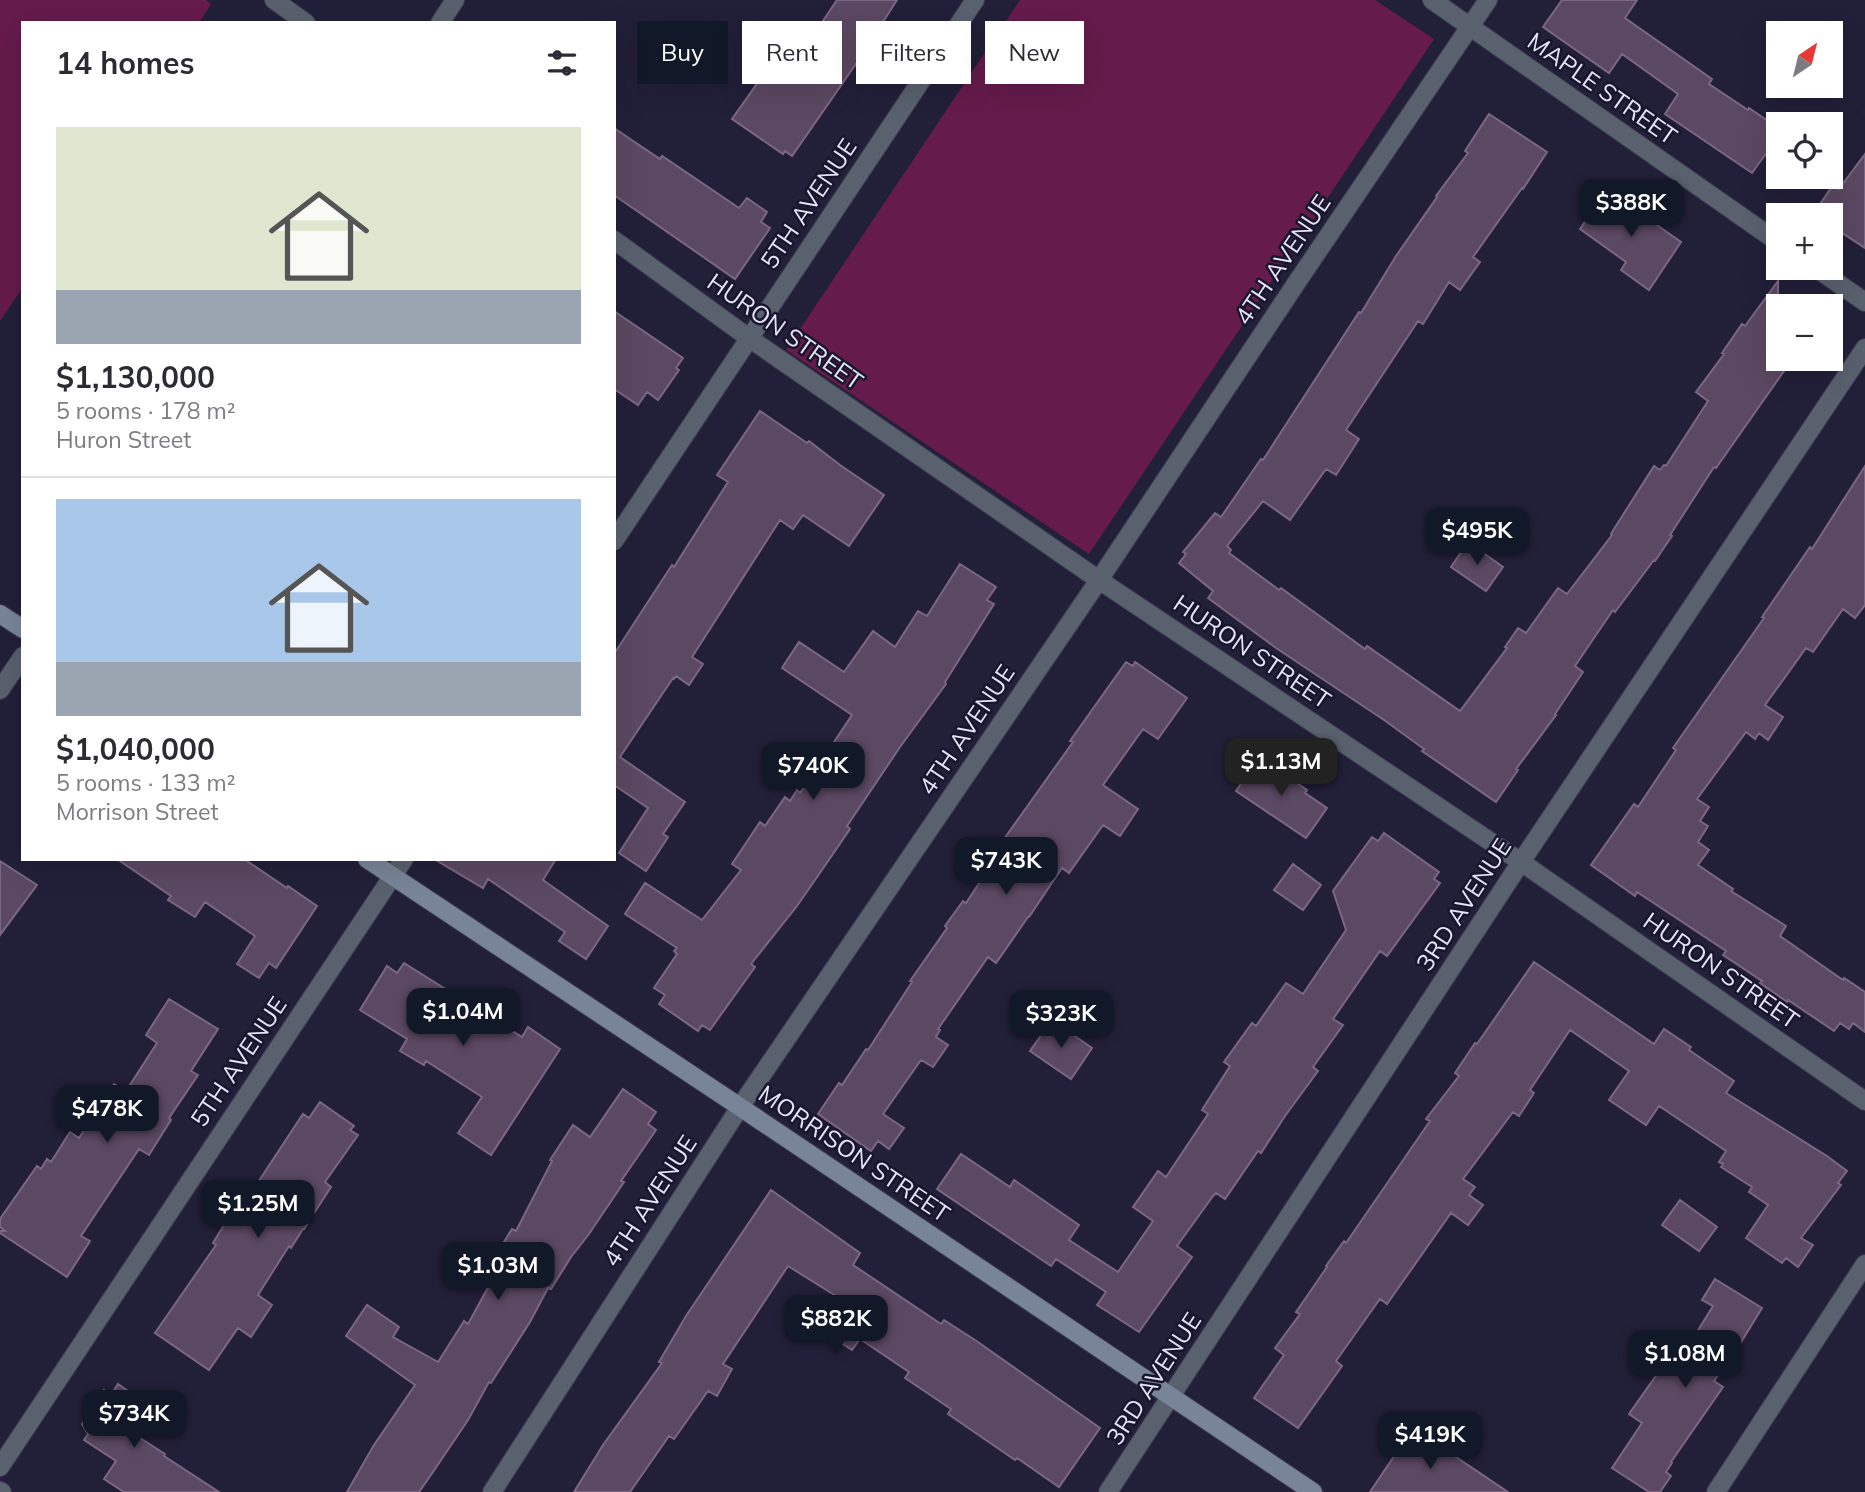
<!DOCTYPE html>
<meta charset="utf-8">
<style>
:root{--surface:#fff;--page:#f2f2f3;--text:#2b2b33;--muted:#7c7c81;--line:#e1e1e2;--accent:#111827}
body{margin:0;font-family:Mulish,sans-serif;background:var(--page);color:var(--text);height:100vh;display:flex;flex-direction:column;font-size:26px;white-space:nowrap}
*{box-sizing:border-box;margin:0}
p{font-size:23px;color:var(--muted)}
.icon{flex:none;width:38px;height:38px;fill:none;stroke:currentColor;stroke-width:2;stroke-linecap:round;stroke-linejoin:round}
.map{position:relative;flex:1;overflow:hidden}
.sheet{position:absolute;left:21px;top:21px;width:595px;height:840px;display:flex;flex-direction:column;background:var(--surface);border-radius:0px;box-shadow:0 7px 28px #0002}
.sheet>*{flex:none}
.top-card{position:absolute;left:637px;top:21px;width:665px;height:63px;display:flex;gap:14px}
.needle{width:46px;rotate:35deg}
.tools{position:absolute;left:1766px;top:21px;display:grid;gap:14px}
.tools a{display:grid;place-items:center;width:77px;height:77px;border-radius:0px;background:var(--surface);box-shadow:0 7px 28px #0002;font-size:35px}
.price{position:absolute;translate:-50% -60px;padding:0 16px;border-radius:14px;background:var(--accent);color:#fff;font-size:23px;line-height:46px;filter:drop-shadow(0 2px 4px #0008)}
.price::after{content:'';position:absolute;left:50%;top:42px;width:21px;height:16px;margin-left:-10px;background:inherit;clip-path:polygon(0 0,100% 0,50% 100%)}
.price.current{background:#222;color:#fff}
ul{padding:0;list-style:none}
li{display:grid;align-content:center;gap:14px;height:371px;padding:0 35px}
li+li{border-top:2px solid var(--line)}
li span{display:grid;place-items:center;height:217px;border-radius:0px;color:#555}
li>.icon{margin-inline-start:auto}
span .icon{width:126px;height:126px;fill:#fffc;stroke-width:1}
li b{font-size:30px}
h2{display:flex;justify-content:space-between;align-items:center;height:84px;padding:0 35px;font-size:30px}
.pill{padding:0 24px;border-radius:0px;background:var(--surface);box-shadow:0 7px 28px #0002;font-size:24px;line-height:63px}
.pill.current{background:var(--accent);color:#fff}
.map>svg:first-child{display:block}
.green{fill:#651b4b}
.building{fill:#5b4862;stroke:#7b6783;stroke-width:2}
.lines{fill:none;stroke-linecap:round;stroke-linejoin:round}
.street-casing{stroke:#3d3b53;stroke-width:20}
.secondary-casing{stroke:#3d3b53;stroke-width:20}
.street{stroke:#59616e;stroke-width:18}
.secondary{stroke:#788598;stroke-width:18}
.labels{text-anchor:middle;stroke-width:5;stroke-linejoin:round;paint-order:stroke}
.street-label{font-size:24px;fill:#e4e4f6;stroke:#19152f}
</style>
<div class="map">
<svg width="1865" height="1492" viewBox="0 0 1865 1492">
<rect width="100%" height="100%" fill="#221f39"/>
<path class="green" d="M 0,0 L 206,0 L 211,4 L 199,23 L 23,23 L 23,287 L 0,321 Z
M 1020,0 L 1375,0 L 1434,39 L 1089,554 L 786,350 Z"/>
<path class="building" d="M 837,0 L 897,0 L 858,61 L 792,156 L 785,151 L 783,154 L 732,119 L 787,41 L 802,52 Z
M 1562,0 L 1637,0 L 1625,18 L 1712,79 L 1709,84 L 1748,110 L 1749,108 L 1778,128 L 1778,137 L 1752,173 L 1665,114 L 1678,94 L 1622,54 L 1609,73 L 1543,27 Z
M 1489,114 L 1547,152 L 1523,189 L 1522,188 L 1473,257 L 1480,262 L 1460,290 L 1449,282 L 1423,324 L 1418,321 L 1346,430 L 1359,439 L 1336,475 L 1326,469 L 1290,520 L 1263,501 L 1227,546 L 1231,550 L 1229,553 L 1279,590 L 1281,588 L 1365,649 L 1367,646 L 1460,711 L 1507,648 L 1505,647 L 1518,628 L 1526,633 L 1558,588 L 1567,594 L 1612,535 L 1611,534 L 1614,529 L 1654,466 L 1660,470 L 1664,465 L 1666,466 L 1708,401 L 1696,392 L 1724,354 L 1722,353 L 1742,324 L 1745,326 L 1778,281 L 1778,359 L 1789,359 L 1791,361 L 1716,468 L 1714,467 L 1670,535 L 1672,536 L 1655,561 L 1654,560 L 1615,612 L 1613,610 L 1575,666 L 1583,672 L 1555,714 L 1556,715 L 1516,769 L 1518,770 L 1496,802 L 1422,751 L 1424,749 L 1384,720 L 1276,648 L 1208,598 L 1213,591 L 1179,563 L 1186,554 L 1183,552 L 1215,513 L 1221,517 L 1261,459 L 1263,460 L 1359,312 L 1361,313 L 1396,256 L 1437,197 L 1436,196 L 1468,153 L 1465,151 Z
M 614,128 L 660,159 L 662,156 L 739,208 L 747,198 L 767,212 L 761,222 L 770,228 L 735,279 L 614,195 Z
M 1865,154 L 1865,248 L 1830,225 L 1830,215 L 1817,215 L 1814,213 L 1833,185 L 1839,189 Z
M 1607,190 L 1681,242 L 1649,290 L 1621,270 L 1626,262 L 1580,229 Z
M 614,311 L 683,358 L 676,368 L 679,370 L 658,400 L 647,392 L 638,405 L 614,389 Z
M 760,411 L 807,443 L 809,441 L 840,465 L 884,495 L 849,546 L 803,515 L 793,529 L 780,520 L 692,657 L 703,664 L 689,685 L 676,676 L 674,679 L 673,678 L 620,757 L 685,802 L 663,834 L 668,837 L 646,871 L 619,853 L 648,808 L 614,785 L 614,654 L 672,565 L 674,567 L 728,482 L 717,475 Z
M 1865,466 L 1865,605 L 1855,618 L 1843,609 L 1813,652 L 1806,648 L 1765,705 L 1783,717 L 1768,740 L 1759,733 L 1755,739 L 1746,732 L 1697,799 L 1709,807 L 1700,821 L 1708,826 L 1698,842 L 1709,850 L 1698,865 L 1733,889 L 1731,891 L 1786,926 L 1780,936 L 1843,980 L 1844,978 L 1865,992 L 1865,1032 L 1853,1023 L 1849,1029 L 1840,1023 L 1834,1031 L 1788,1000 L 1787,1002 L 1760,983 L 1762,981 L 1723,955 L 1726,951 L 1637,892 L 1635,896 L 1591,865 L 1634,804 L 1638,807 L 1676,750 L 1673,748 L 1764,618 L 1762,617 L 1810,547 L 1812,549 Z
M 1468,542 L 1503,567 L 1486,591 L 1451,567 Z
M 960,564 L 996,587 L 987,600 L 994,604 L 945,682 L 946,684 L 900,747 L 847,826 L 850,829 L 824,867 L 797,906 L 751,964 L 755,967 L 710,1030 L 702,1025 L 698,1031 L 659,1004 L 665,995 L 654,988 L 677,954 L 674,951 L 677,948 L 625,914 L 645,883 L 702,920 L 741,870 L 732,864 L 760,822 L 765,826 L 785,797 L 790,801 L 797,790 L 800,793 L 852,715 L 782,668 L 799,642 L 844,672 L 873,631 L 895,647 L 918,611 L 927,616 Z
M 1126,662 L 1133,666 L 1135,662 L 1187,698 L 1158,739 L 1143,729 L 1103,785 L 1138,809 L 1120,836 L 1103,825 L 1069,873 L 1062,868 L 1029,917 L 1028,917 L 996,963 L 988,957 L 938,1029 L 940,1030 L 936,1037 L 948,1045 L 933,1067 L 921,1060 L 883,1114 L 904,1128 L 889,1149 L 878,1141 L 871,1151 L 818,1114 L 839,1083 L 842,1085 L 866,1049 L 868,1050 L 912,982 L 910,981 L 947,928 L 945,926 L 963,901 L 966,903 L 1007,841 L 1004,839 L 1073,742 L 1070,741 Z
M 1259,757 L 1307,790 L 1305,793 L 1327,808 L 1306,838 L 1236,791 Z
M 1384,833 L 1439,872 L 1434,879 L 1440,883 L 1387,956 L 1380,951 L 1333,1019 L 1343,1025 L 1313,1067 L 1318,1071 L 1285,1116 L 1261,1153 L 1258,1151 L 1225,1199 L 1216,1193 L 1213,1196 L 1177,1246 L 1192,1257 L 1139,1332 L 1097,1305 L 1106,1292 L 1056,1259 L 1051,1266 L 937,1189 L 961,1154 L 1010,1187 L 1014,1180 L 1079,1225 L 1069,1240 L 1118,1272 L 1153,1221 L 1133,1207 L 1158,1171 L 1166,1177 L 1208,1114 L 1202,1110 L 1230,1066 L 1224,1062 L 1252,1023 L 1256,1026 L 1286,983 L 1303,994 L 1346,930 L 1333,891 L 1372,837 L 1378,841 Z
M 117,859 L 244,859 L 287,888 L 288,886 L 317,906 L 276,968 L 269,963 L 259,978 L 237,964 L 255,936 L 205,902 L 195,917 L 168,900 L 171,896 Z
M 434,859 L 556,859 L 543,880 L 608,926 L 586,959 L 559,941 L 565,932 L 488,879 L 483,888 Z
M 0,861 L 37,885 L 0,935 Z
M 1293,864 L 1321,885 L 1303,910 L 1274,890 Z
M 1534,962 L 1654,1044 L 1664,1029 L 1691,1047 L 1689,1050 L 1734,1081 L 1726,1093 L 1827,1156 L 1847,1171 L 1838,1183 L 1841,1185 L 1801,1238 L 1813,1245 L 1798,1267 L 1786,1258 L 1782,1263 L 1746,1238 L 1768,1205 L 1749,1192 L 1752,1187 L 1721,1167 L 1723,1164 L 1719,1162 L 1726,1151 L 1659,1106 L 1646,1125 L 1609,1100 L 1629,1071 L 1570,1030 L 1530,1090 L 1534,1093 L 1519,1116 L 1513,1112 L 1463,1179 L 1475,1187 L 1469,1195 L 1483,1205 L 1468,1225 L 1451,1213 L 1387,1304 L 1380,1299 L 1377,1303 L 1336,1361 L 1342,1366 L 1298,1428 L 1254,1398 L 1284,1355 L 1275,1348 L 1300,1314 L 1296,1312 L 1327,1267 L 1326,1266 L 1344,1241 L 1346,1243 L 1430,1121 L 1426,1119 L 1459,1076 L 1455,1073 L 1475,1043 L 1477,1044 Z
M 404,963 L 522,1037 L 528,1027 L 560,1049 L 491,1155 L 458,1133 L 482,1097 L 426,1061 L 424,1065 L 400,1051 L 407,1039 L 360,1010 L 387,966 L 397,973 Z
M 169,999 L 218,1029 L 191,1071 L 198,1075 L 169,1118 L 171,1120 L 149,1155 L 139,1149 L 81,1236 L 90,1241 L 67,1277 L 0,1233 L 0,1231 L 5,1231 L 0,1227 L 0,1219 L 37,1166 L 41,1169 L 47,1159 L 51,1162 L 70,1132 L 79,1138 L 114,1084 L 126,1091 L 157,1043 L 146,1035 Z
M 1052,1020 L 1092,1048 L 1071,1079 L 1030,1051 Z
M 623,1089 L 656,1112 L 648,1124 L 656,1130 L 621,1181 L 624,1182 L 589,1234 L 571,1257 L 551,1289 L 548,1288 L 530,1322 L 491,1383 L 489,1382 L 468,1420 L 433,1472 L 419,1492 L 347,1492 L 374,1445 L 415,1385 L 346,1336 L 367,1305 L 399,1327 L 393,1337 L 438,1362 L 464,1321 L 468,1324 L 503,1260 L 496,1255 L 512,1229 L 516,1231 L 552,1161 L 550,1160 L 573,1125 L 590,1137 Z
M 320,1102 L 354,1126 L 350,1130 L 358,1135 L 325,1182 L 331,1187 L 304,1229 L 303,1229 L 291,1248 L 289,1246 L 258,1295 L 272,1305 L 251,1337 L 238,1328 L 209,1370 L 155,1333 L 216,1245 L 213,1243 L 229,1217 L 233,1220 L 303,1114 L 309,1118 Z
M 771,1190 L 860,1253 L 853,1265 L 941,1324 L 944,1320 L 975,1340 L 1100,1428 L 1059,1487 L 1017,1458 L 1015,1460 L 948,1414 L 951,1409 L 905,1378 L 909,1372 L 860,1339 L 852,1350 L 824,1332 L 844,1301 L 788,1266 L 723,1364 L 732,1369 L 717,1396 L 708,1391 L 674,1439 L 669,1436 L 630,1492 L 574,1492 L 603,1445 L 662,1363 L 659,1362 L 686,1316 Z
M 1680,1200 L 1717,1227 L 1699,1251 L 1662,1225 Z
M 1715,1279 L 1762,1308 L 1740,1344 L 1714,1381 L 1723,1387 L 1671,1462 L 1672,1463 L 1666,1472 L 1671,1476 L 1660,1492 L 1649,1492 L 1612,1468 L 1642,1423 L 1629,1414 L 1674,1350 L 1682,1356 L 1713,1306 L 1702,1300 Z
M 118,1384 L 140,1399 L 123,1427 L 165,1454 L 164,1456 L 219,1492 L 124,1492 L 104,1479 L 116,1461 L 84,1440 L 88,1434 L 82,1424 L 104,1390 L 111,1395 Z
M 1411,1431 L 1421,1438 L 1423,1435 L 1508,1492 L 1370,1492 Z"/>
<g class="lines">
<defs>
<path id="street" d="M 274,0 L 306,23
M 1432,0 L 1778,242
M 440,23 L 455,0
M 614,240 L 749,338 L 1099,580 L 1521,862 L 1865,1101
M 1816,268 L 1865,302
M 614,541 L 975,0
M 0,690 L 23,656
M 0,1467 L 404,859
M 0,1491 L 2,1492
M 492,1492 L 740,1107 L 1099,580 L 1295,285 L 1488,0
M 1108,1492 L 1521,862 L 1865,348
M 1716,1492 L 1865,1264"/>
<path id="secondary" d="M 0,614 L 23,629
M 367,859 L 740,1107 L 1313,1492"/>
</defs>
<use href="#street" class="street-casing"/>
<use href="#secondary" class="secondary-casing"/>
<use href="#street" class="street"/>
<use href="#secondary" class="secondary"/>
</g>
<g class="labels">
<g class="street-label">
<text transform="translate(1602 89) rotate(35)" y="8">MAPLE STREET</text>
<text transform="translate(809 204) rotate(-56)" y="8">5TH AVENUE</text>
<text transform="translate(1283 260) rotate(-56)" y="8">4TH AVENUE</text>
<text transform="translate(785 332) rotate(35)" y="8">HURON STREET</text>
<text transform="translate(1252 652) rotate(34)" y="8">HURON STREET</text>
<text transform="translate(967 730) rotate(-56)" y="8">4TH AVENUE</text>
<text transform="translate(1464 905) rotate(-57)" y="8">3RD AVENUE</text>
<text transform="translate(1721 971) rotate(35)" y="8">HURON STREET</text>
<text transform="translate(239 1062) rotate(-56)" y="8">5TH AVENUE</text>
<text transform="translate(854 1154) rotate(34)" y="8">MORRISON STREET</text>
<text transform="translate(650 1201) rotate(-57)" y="8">4TH AVENUE</text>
<text transform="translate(1154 1379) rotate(-57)" y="8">3RD AVENUE</text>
</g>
</g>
</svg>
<div class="tools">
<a><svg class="needle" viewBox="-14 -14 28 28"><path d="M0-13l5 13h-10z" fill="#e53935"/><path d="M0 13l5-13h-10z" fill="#7c7c81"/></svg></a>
<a><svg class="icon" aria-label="locate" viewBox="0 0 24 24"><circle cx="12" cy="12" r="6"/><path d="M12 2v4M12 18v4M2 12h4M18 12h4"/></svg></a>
<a>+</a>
<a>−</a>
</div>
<b class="price" style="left:1631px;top:239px">$388K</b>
<b class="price" style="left:1477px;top:567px">$495K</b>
<b class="price current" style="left:1281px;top:798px">$1.13M</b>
<b class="price" style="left:813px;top:802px">$740K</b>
<b class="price" style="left:1006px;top:897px">$743K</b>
<b class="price" style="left:463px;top:1048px">$1.04M</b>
<b class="price" style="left:1061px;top:1050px">$323K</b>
<b class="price" style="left:107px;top:1145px">$478K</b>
<b class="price" style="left:258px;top:1240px">$1.25M</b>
<b class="price" style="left:498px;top:1302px">$1.03M</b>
<b class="price" style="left:836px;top:1355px">$882K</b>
<b class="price" style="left:1685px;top:1390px">$1.08M</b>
<b class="price" style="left:134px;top:1450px">$734K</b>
<b class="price" style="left:1430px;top:1471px">$419K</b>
<div class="top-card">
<a class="pill current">Buy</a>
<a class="pill">Rent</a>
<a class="pill">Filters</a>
<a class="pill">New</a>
</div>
<section class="sheet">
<h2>14 homes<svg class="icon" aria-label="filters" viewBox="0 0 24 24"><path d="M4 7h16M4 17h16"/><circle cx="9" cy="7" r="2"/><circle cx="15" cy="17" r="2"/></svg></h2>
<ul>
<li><span style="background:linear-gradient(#dfe7d0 75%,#9aa5b1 0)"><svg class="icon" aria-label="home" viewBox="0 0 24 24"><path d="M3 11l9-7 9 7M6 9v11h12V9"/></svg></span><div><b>$1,130,000</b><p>5 rooms · 178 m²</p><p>Huron Street</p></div></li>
<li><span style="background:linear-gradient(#a9c7e8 75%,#9aa5b1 0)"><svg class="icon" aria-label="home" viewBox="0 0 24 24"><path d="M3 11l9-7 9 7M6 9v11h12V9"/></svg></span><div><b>$1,040,000</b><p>5 rooms · 133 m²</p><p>Morrison Street</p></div></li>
</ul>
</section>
</div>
